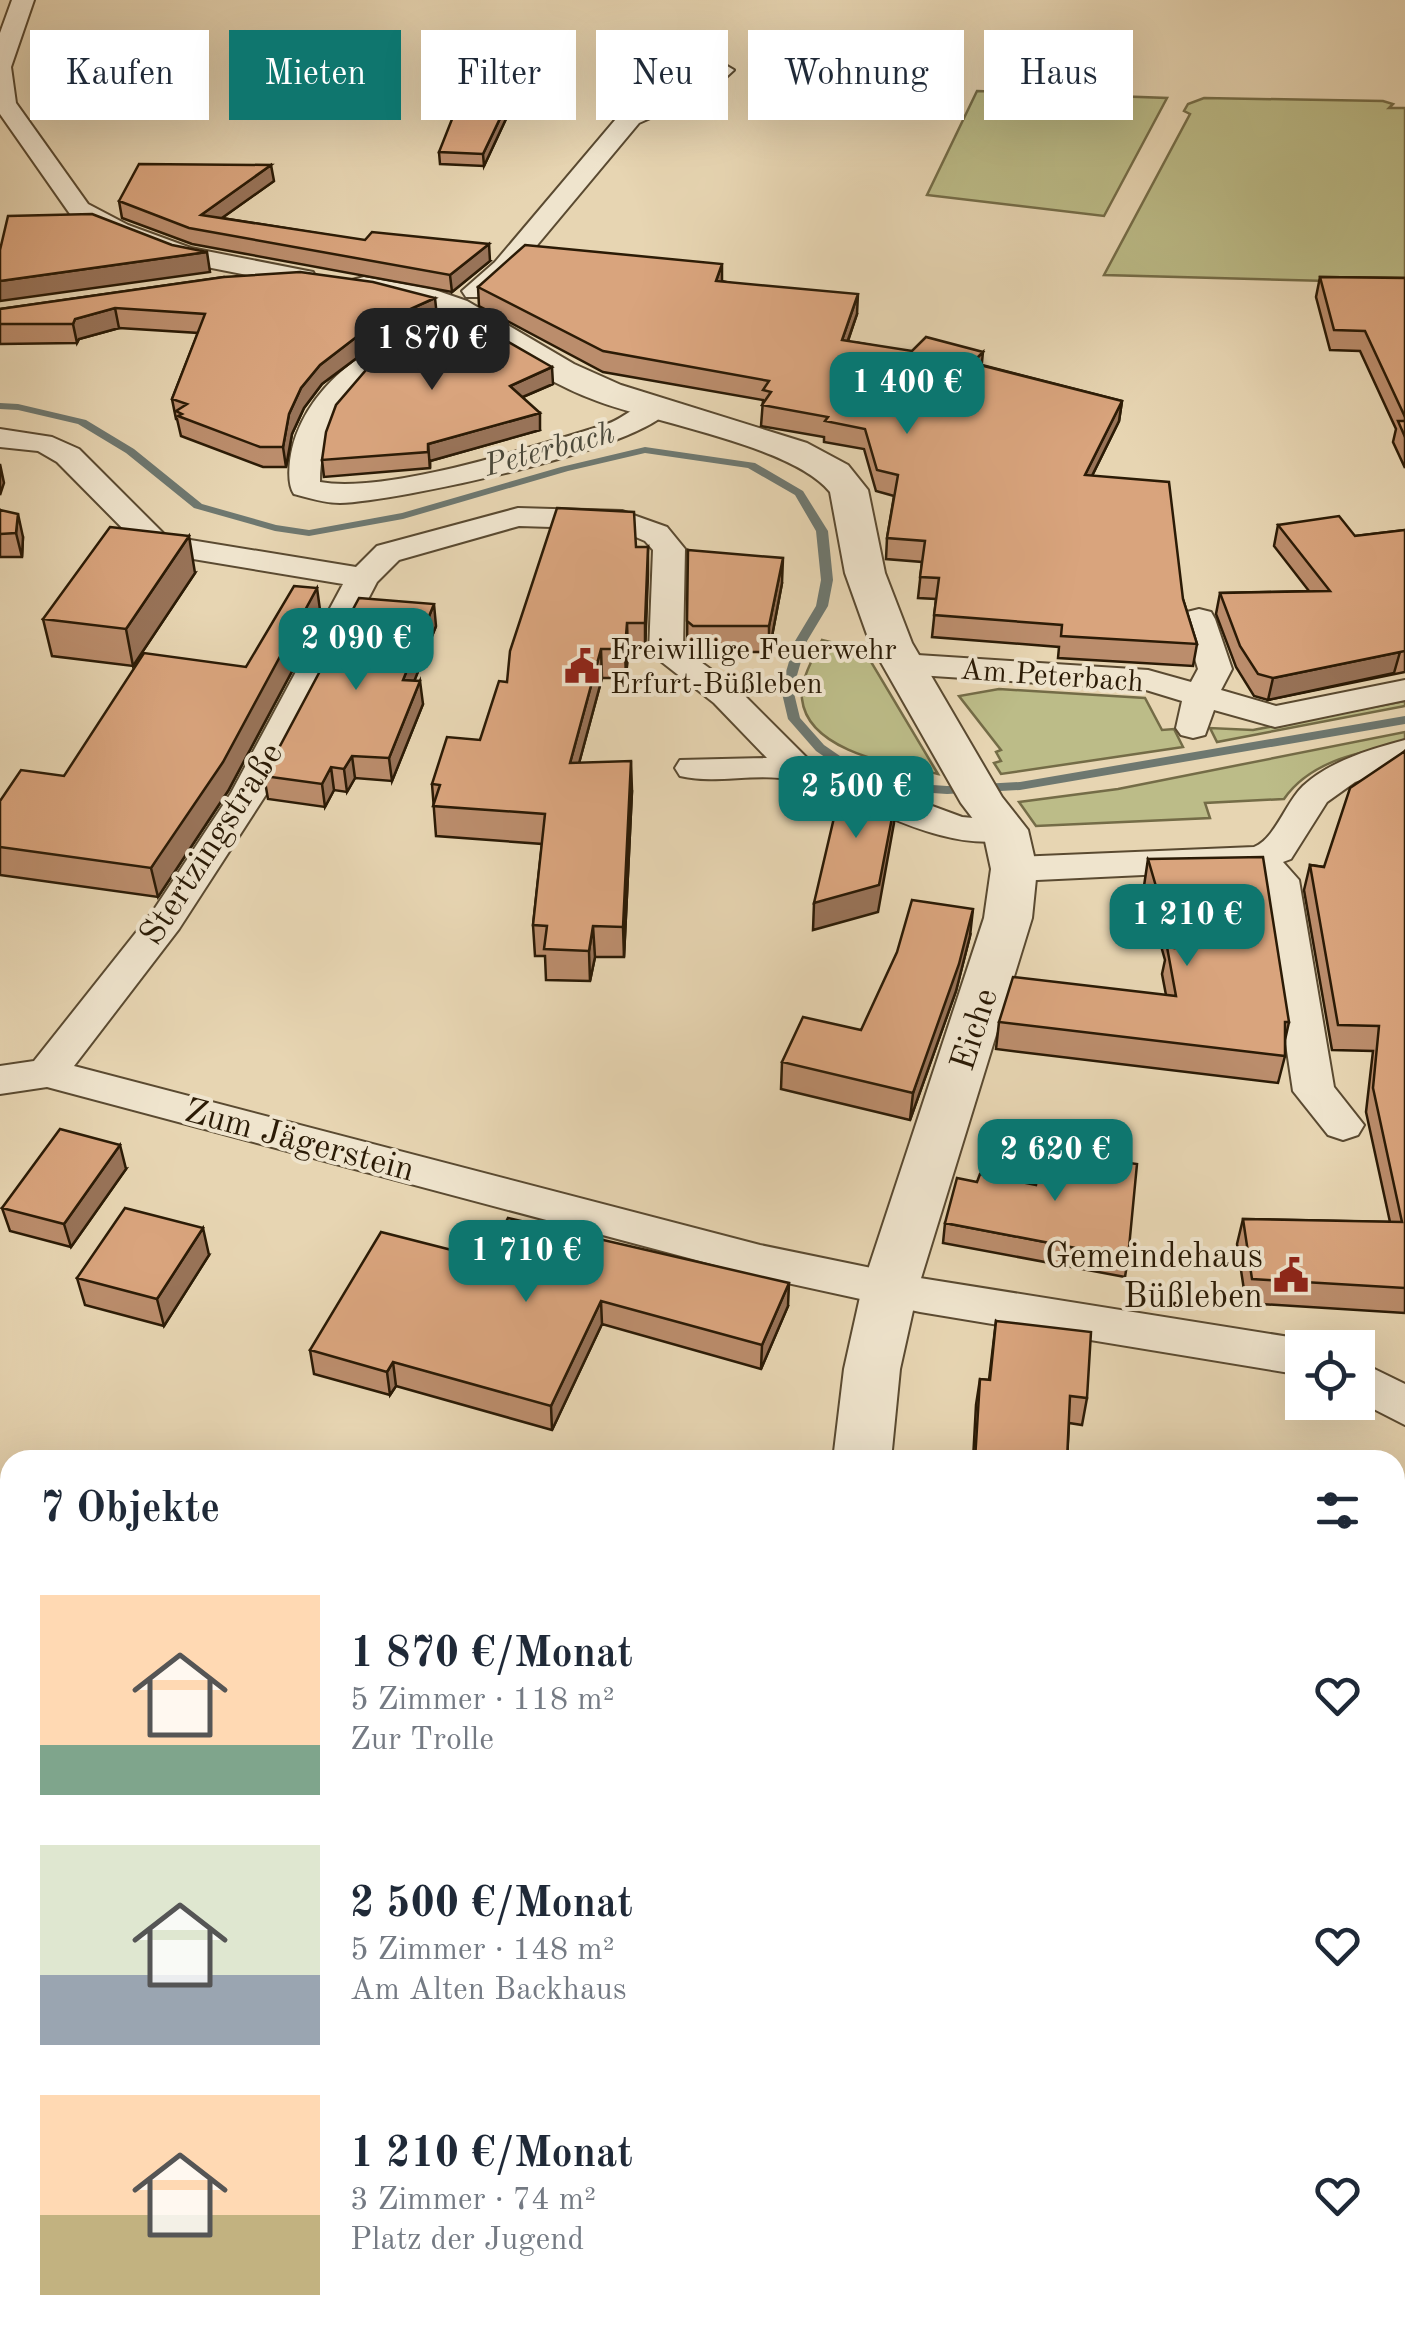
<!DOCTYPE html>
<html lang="de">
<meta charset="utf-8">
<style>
:root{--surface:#fff;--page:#f2f2f3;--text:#1f2937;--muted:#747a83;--accent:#0f766e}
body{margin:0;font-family:"Old Standard TT",serif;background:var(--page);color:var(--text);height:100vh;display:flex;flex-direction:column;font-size:38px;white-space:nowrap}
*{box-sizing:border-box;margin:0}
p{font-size:32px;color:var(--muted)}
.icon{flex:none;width:55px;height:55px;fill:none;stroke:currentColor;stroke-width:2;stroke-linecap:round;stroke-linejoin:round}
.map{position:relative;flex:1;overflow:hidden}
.panel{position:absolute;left:0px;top:1450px;width:1405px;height:892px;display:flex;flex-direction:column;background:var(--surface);border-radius:30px 30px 0 0;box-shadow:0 10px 40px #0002}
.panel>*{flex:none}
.hud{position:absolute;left:30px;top:30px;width:1345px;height:90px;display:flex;gap:20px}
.fabs{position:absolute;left:1285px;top:1330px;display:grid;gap:20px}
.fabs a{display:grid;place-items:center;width:90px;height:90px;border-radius:0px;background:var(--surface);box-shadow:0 10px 40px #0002;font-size:50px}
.price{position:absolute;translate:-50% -85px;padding:0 22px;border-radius:20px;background:var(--accent);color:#fff;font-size:32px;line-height:65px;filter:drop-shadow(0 2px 5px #0008)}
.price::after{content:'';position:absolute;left:50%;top:60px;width:30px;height:22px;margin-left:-15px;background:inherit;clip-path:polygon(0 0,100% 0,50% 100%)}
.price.on{background:#222;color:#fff}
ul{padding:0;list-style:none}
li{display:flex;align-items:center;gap:30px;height:250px;padding:0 40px}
li span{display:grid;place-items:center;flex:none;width:280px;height:200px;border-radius:0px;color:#555}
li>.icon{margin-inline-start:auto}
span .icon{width:120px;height:120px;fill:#fffc;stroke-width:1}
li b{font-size:42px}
h2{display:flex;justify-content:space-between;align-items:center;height:120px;padding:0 40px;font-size:42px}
.tag{padding:0 35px;border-radius:0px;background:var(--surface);box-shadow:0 10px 40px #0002;font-size:35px;line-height:90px}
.tag.on{background:var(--accent);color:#fff}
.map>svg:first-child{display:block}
.green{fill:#bcbc88;stroke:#746c47;stroke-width:2.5}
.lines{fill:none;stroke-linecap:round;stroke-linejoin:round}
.stream{fill:#6e7870;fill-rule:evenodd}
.minor-casing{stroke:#5a4a31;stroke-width:4}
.tertiary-casing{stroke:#5a4a31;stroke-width:4}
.minor{fill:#efe4cd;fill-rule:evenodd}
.tertiary{fill:#efe4cd;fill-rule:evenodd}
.wall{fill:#bb8d6c;stroke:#2b1b06;stroke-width:2.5}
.shaded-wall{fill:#987358;stroke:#2b1b06;stroke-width:2.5}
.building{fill:#d9a47d;stroke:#2b1b06;stroke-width:2.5}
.labels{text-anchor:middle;stroke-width:8;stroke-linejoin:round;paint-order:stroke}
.far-poi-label{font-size:30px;fill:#2b1b06;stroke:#efe4cd;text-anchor:start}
.far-street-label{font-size:30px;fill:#2b1b06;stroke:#efe4cd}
.far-water-label{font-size:32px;font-style:italic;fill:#4d4a3b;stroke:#efe4cd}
.street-label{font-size:35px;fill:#2b1b06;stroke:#efe4cd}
.poi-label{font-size:35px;fill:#2b1b06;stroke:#efe4cd;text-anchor:end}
</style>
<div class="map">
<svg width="1405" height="2342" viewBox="0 0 1405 2342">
<rect width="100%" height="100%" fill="#e7d5b2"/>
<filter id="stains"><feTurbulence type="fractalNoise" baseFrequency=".002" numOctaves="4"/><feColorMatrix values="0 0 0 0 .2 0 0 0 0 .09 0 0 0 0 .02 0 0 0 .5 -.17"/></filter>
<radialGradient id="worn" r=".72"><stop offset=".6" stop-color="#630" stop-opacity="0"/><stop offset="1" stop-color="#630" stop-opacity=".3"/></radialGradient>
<path class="green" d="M 977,91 L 1167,98 L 1104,216 L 927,195 Z
M 1204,98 L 1383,101 L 1393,104 L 1389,108 L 1405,108 L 1405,283 L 1104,275 L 1190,114 L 1184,111 L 1188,104 Z
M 822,640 L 864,650 L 938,774 C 898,765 808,753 802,699 C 800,679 814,657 822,640 Z
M 999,689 L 1145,698 L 1162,730 L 1174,729 L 1183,747 L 1001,774 L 994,763 L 1001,761 L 996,752 L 1001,750 L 959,696 Z
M 1405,701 L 1405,706 L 1217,742 L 1210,728 L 1253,730 Z
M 1405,732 L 1405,743 C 1361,752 1311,760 1284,799 L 1205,803 L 1210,818 L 1036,826 L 1019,802 L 1118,789 Z"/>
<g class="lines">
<path class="stream" d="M 0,403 L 18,404 L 86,420 L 134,449 L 202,504 L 276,525 L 309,530 L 402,513 L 561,467 L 645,447 L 755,463 L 803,491 L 828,531 L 833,580 L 828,606 L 807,641 L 793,689 L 800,718 L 824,745 L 856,767 L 904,783 L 947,786 L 1020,782 L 1405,716 L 1405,724 L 1020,790 L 947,794 L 903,791 L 848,773 L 816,751 L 788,719 L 781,689 L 795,641 L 816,606 L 821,580 L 816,531 L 795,495 L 748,468 L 645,453 L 568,471 L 403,519 L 309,536 L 275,531 L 194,508 L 126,453 L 78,424 L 18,410 L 0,409 Z"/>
<defs>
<path id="minor" d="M 12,0 L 34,0 L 11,67 L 16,103 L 88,204 L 128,225 L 191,248 L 313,272 L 316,278 L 313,284 L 303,286 L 176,261 L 110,237 L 70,214 L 0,114 L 0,33 Z
M 722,63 L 734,70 L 711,91 L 639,123 L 513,274 L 486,297 L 466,297 L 462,291 L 495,262 L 621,113 L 683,87 Z
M 466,312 L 480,320 L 476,326 C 396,353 321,387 320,482 C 387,494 536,446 604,425 C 627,419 641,396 666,402 L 671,408 C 641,450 397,501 340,503 C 325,503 308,498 294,494 C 287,484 289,462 292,449 C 312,371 393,330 466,312 Z
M 0,429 L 52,437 L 79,449 L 166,536 L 356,567 L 377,546 L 518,508 L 622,511 L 667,527 L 685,549 L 683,649 L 738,689 L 810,761 L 962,817 L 1018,822 L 1023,830 L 1018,838 C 943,857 866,800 796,781 C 759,771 718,785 680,776 L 675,768 L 680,760 L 767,758 L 714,703 L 649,652 L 653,550 L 645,541 L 617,529 L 519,526 L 399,560 L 377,582 L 267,793 L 179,929 L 74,1066 L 760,1245 L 920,1278 L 1302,1339 L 1320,1348 L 1302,1348 L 1302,1375 L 920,1312 L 760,1277 L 47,1087 L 0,1094 L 0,1066 L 34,1061 L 153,911 L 231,793 L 343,584 L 145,551 L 57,462 L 38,451 L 0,447 Z
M 1199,609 L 1211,612 L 1215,619 L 1232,669 L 1221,690 L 1276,706 L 1405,680 L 1405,700 L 1275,727 L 1214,710 L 1205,735 L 1193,738 L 1181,735 L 1176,728 L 1182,701 L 1146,690 L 902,674 L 890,671 L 885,664 L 890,657 L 902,654 L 1148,670 L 1191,682 L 1198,669 L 1183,619 L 1187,612 Z
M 1405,740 L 1405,763 L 1355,782 L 1327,802 L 1291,859 L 1283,862 L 1299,880 L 1334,1087 L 1364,1125 L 1358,1135 L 1343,1140 L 1328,1135 L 1293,1091 L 1262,883 L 1249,870 L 1014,881 L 1001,877 L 995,869 L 1001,861 L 1014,857 L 1254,847 C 1275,839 1286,802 1303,786 C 1330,761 1371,749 1405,740 Z
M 1358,1361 L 1405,1384 L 1405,1425 L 1358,1401 Z"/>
<path id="tertiary" d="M 364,277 L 432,289 L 467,301 L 574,364 L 621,385 L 807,443 L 848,465 L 868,490 L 885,573 L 912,643 L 1002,797 L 1028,830 L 1037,869 L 1032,918 L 918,1288 L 900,1369 L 891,1460 L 833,1460 L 844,1369 L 862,1288 L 984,918 L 991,869 L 983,832 L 961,803 L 870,643 L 845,573 L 830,492 C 793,446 655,423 597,401 C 543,381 493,345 443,315 L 424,308 L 352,294 L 347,287 L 352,280 Z
M 730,2332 L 808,2332 L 807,2342 L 729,2342 Z"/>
</defs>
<use href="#minor" class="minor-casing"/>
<use href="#tertiary" class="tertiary-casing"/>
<use href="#minor" class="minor"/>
<use href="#tertiary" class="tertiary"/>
</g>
<path class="wall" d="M 526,76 L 484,166 L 440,164 L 439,152 Z
M 274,181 L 222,218 L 490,261 L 452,292 L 192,244 L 122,218 L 119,201 Z
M 224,277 L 437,317 L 370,348 L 322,384 L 304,408 L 292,434 L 286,467 L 263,467 L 181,436 L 177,419 L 176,419 L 172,399 L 198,333 L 119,328 L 79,339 L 77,343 L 0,344 L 0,309 Z
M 1320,277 L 1405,278 L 1405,468 L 1393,442 L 1396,429 L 1360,351 L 1330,350 L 1316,297 Z
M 722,281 L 857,314 L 848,341 L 982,365 L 1122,401 L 1119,421 L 1092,476 L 1183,599 L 1197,644 L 1193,666 L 1058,658 L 1059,647 L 932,637 L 936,599 L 918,598 L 922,562 L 886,559 L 887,538 L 894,496 L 876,491 L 864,449 L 824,442 L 824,437 L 761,426 L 763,400 L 603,372 L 479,306 L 478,287 Z
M 553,384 L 523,397 L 540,430 L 430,461 L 430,468 L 324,477 L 322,460 Z
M 0,510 L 23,537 L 22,557 L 0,557 Z
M 1278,525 L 1355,536 L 1405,530 L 1405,672 L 1268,700 L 1254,696 L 1236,667 L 1216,614 L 1220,593 L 1309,591 L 1274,546 Z
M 648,547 L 645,652 L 628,652 L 626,678 L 602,678 L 579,763 L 632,791 L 624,957 L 595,957 L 590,981 L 546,980 L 545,956 L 535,956 L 533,925 L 542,844 L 436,836 L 432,784 L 480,740 L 507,682 Z
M 688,550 L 782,583 L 769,652 L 693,652 L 687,647 Z
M 195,573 L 133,666 L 52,656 L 43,619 Z
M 321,617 L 228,791 L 158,897 L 0,875 L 0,801 L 64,776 L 246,667 Z
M 436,626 L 414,681 L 423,704 L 392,781 L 355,778 L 347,792 L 334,790 L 325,807 L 268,799 L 264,776 Z
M 1405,751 L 1405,1313 L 1246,1303 L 1237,1244 L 1243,1219 L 1390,1222 L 1366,1112 L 1373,1051 L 1332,1050 L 1304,890 L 1310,865 L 1324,867 Z
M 1148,859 L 1289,1022 L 1285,1040 L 1285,1056 L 1278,1083 L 996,1049 L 999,1022 L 1166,995 L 1162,974 L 1165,960 L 1144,886 Z
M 970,936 L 956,991 L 910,1120 L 781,1089 L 782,1062 L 861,1030 Z
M 126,1169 L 71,1247 L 10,1231 L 2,1208 Z
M 945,1223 L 1128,1258 L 1125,1277 L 943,1243 Z
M 209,1255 L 164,1326 L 85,1305 L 77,1278 Z
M 487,1259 L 788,1306 L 761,1369 L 602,1324 L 552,1430 L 396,1386 L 390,1395 L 314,1374 L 310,1350 Z
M 996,1321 L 1087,1398 L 1082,1425 L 1069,1423 L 1067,1460 L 973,1460 L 976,1405 L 980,1379 L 989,1380 Z
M 1395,1580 L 1405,1623 L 1405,1900 L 1395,1900 Z
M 1395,1981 L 1405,1982 L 1405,2106 L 1395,2106 Z
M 1395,2188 L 1405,2188 L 1405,2336 L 1361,2335 L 1361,2332 L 1395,2332 Z"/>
<path class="shaded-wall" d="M 526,64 L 526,76 L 484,166 L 483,154 Z
M 271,165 L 274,181 L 205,230 L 201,215 Z
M 489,244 L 490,261 L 452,292 L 450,275 Z
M 207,252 L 210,272 L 0,301 L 0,281 Z
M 722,264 L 722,283 L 716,281 Z
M 858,294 L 857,314 L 841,360 L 842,340 Z
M 435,298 L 437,317 L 370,348 L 322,384 L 304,408 L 292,434 L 286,467 L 283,447 L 289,414 L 301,388 L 320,365 L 368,328 Z
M 115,308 L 119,328 L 79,339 L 77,343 L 73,324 L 75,319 Z
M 983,352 L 981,372 L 972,363 Z
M 552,367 L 553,384 L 511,402 L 510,386 Z
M 1122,401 L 1119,421 L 1082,496 L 1085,475 Z
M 540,413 L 540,430 L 430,461 L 430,468 L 428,444 Z
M 0,464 L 4,483 L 0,495 Z
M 18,514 L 23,537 L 22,557 L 16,533 Z
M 189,536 L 195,573 L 133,666 L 126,629 Z
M 648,547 L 648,575 L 645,652 L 645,623 Z
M 783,558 L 782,583 L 769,652 L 769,626 Z
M 317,588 L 321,617 L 228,791 L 158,897 L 151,868 Z
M 434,604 L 436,626 L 406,702 L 403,680 Z
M 627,623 L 628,652 L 626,678 L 625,649 Z
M 601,649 L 602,678 L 571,793 L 570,763 Z
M 1400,652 L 1394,673 L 1268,700 L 1273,678 Z
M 420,681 L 423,704 L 392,781 L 389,758 Z
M 352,756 L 355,778 L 347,792 L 344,769 Z
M 631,761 L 632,791 L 624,957 L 623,927 Z
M 331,767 L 334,790 L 325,807 L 322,784 Z
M 896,797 L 894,823 L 878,912 L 813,930 L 814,903 Z
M 973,909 L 970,936 L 956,991 L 910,1120 L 913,1093 Z
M 593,926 L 595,957 L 590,981 L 589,951 Z
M 120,1145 L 126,1169 L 71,1247 L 64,1224 Z
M 203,1228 L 209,1255 L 164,1326 L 157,1299 Z
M 789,1283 L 788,1306 L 761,1369 L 762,1345 Z
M 601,1301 L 602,1324 L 552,1430 L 551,1406 Z
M 393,1362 L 396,1386 L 390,1395 L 387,1372 Z"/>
<path class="building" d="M 475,61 L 526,64 L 483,154 L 439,152 Z
M 139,164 L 271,165 L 201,215 L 365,240 L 372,232 L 489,244 L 450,275 L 189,228 L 119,201 Z
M 92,214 L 172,245 L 207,252 L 0,281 L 0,250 L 8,216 Z
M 525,245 L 722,264 L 716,281 L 858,294 L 842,340 L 912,351 L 926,337 L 983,352 L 972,363 L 1122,401 L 1085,475 L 1169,482 L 1183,599 L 1197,644 L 1061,636 L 1062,625 L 934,615 L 939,578 L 920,577 L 925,541 L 887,538 L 898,475 L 877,470 L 865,429 L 825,421 L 828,417 L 762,405 L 771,392 L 763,390 L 769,381 L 603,351 L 478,287 Z
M 300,272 L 373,282 L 435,298 L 368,328 L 320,365 L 301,388 L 289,414 L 283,447 L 260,447 L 178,416 L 182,414 L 176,411 L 187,404 L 172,399 L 205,314 L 115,308 L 75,319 L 73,324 L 0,324 L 0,309 L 224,277 Z
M 1320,277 L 1405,278 L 1405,417 L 1365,331 L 1334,330 Z
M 465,317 L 552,367 L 510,386 L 540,413 L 428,444 L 428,452 L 322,460 L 326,432 L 336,405 L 372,363 L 422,333 Z
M 1398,421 L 1405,421 L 1405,437 Z
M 557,508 L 634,512 L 636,547 L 648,547 L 645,623 L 627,623 L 625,649 L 601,649 L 570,763 L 631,761 L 623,927 L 593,926 L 589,951 L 544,949 L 547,926 L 533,925 L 545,814 L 433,806 L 440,785 L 432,784 L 447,737 L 480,740 L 499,681 L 507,682 L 510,651 Z
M 0,510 L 18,514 L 16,533 L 0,534 Z
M 1339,516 L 1355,536 L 1405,530 L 1405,651 L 1273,678 L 1258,674 L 1240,646 L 1220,593 L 1330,591 L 1278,525 Z
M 110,527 L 189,536 L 126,629 L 43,619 Z
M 688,550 L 783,558 L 769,626 L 693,626 L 687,621 Z
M 294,586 L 317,588 L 223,762 L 151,868 L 0,847 L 0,801 L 21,770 L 64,776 L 144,653 L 246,667 Z
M 359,598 L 434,604 L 403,680 L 420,681 L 389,758 L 352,756 L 344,769 L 331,767 L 322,784 L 264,776 Z
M 1405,751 L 1405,1288 L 1252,1279 L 1243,1219 L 1402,1222 L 1373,1088 L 1379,1026 L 1338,1025 L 1310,865 L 1324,867 L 1350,788 Z
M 844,775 L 896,797 L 879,885 L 814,903 Z
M 1263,857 L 1289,1022 L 1285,1022 L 1285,1056 L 999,1022 L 1013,977 L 1176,996 L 1167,947 L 1174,948 L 1148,859 Z
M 912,900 L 973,909 L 959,964 L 913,1093 L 782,1062 L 803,1017 L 861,1030 L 897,952 Z
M 60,1129 L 120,1145 L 64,1224 L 2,1208 Z
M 1042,1151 L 1137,1164 L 1128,1258 L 945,1223 L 957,1178 L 977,1182 L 980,1174 L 1036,1185 Z
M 125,1208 L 203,1228 L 157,1299 L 77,1278 Z
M 508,1218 L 789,1283 L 762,1345 L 601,1301 L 551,1406 L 393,1362 L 387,1372 L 310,1350 L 381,1232 L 487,1259 Z
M 996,1321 L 1091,1332 L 1087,1398 L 1070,1396 L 1067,1460 L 975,1460 L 980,1379 L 990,1380 Z
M 1395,1580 L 1405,1623 L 1405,1879 L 1395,1879 Z
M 1395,1981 L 1405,1982 L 1405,2084 L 1395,2083 Z
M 1395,2188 L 1405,2188 L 1405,2316 L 1395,2316 Z
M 930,2336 L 959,2342 L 929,2342 Z"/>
<defs>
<symbol id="civic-bare" viewBox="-9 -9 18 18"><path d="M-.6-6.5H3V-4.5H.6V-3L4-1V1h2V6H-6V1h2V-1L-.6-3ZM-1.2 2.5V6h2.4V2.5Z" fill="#8f2418" stroke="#efe4cd" stroke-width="2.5" paint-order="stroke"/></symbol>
</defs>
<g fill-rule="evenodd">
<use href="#civic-bare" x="557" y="641" width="50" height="50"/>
<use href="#civic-bare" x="1266" y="1250" width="50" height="50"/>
</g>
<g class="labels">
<g class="far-poi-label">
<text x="610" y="659">Freiwillige Feuerwehr<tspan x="610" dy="34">Erfurt-Büßleben</tspan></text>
</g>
<g class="far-street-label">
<text transform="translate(1052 675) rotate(4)" y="10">Am Peterbach</text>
</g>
<g class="far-water-label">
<text transform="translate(549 448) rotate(-15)" y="11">Peterbach</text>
</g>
<g class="street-label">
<text transform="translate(210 843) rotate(-57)" y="12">Stertzingstraße</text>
<text transform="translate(973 1029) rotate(-72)" y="12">Eiche</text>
<text transform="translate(300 1139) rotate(15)" y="12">Zum Jägerstein</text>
</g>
<g class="poi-label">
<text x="1263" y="1267">Gemeindehaus<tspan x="1263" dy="40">Büßleben</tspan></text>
</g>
</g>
<rect width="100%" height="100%" filter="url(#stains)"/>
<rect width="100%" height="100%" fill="url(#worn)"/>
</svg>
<div class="fabs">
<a><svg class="icon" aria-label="locate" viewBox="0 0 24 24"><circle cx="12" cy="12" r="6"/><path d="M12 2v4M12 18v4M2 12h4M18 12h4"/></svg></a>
</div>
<b class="price on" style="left:432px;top:393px">1 870 €</b>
<b class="price" style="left:907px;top:437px">1 400 €</b>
<b class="price" style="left:356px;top:693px">2 090 €</b>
<b class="price" style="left:856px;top:841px">2 500 €</b>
<b class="price" style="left:1187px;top:969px">1 210 €</b>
<b class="price" style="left:1055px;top:1204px">2 620 €</b>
<b class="price" style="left:526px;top:1305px">1 710 €</b>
<div class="hud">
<a class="tag">Kaufen</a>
<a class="tag on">Mieten</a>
<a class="tag">Filter</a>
<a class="tag">Neu</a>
<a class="tag">Wohnung</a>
<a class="tag">Haus</a>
</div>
<section class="panel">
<h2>7 Objekte<svg class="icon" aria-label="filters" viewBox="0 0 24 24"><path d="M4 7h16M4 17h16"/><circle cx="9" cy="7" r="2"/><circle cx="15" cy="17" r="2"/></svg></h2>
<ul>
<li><span style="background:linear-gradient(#ffd9b3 75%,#7fa58c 0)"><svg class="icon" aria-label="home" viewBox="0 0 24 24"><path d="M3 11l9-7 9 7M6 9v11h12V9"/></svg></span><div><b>1 870 €/Monat</b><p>5 Zimmer · 118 m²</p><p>Zur Trolle</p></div><svg class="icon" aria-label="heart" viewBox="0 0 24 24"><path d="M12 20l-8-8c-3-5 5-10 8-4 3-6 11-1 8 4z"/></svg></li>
<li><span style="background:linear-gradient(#dfe7d0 65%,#9aa5b1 0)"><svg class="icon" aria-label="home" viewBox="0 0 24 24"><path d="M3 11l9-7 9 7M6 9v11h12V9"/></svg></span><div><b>2 500 €/Monat</b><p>5 Zimmer · 148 m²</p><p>Am Alten Backhaus</p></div><svg class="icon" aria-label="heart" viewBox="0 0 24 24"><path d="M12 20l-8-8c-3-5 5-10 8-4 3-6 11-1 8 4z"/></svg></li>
<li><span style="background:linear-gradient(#ffd9b3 60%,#c2b280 0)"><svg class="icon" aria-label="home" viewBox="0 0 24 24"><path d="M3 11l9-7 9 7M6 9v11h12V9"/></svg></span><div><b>1 210 €/Monat</b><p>3 Zimmer · 74 m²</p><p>Platz der Jugend</p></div><svg class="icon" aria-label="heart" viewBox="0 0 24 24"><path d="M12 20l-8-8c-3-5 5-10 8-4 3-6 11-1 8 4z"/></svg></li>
</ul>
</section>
</div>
